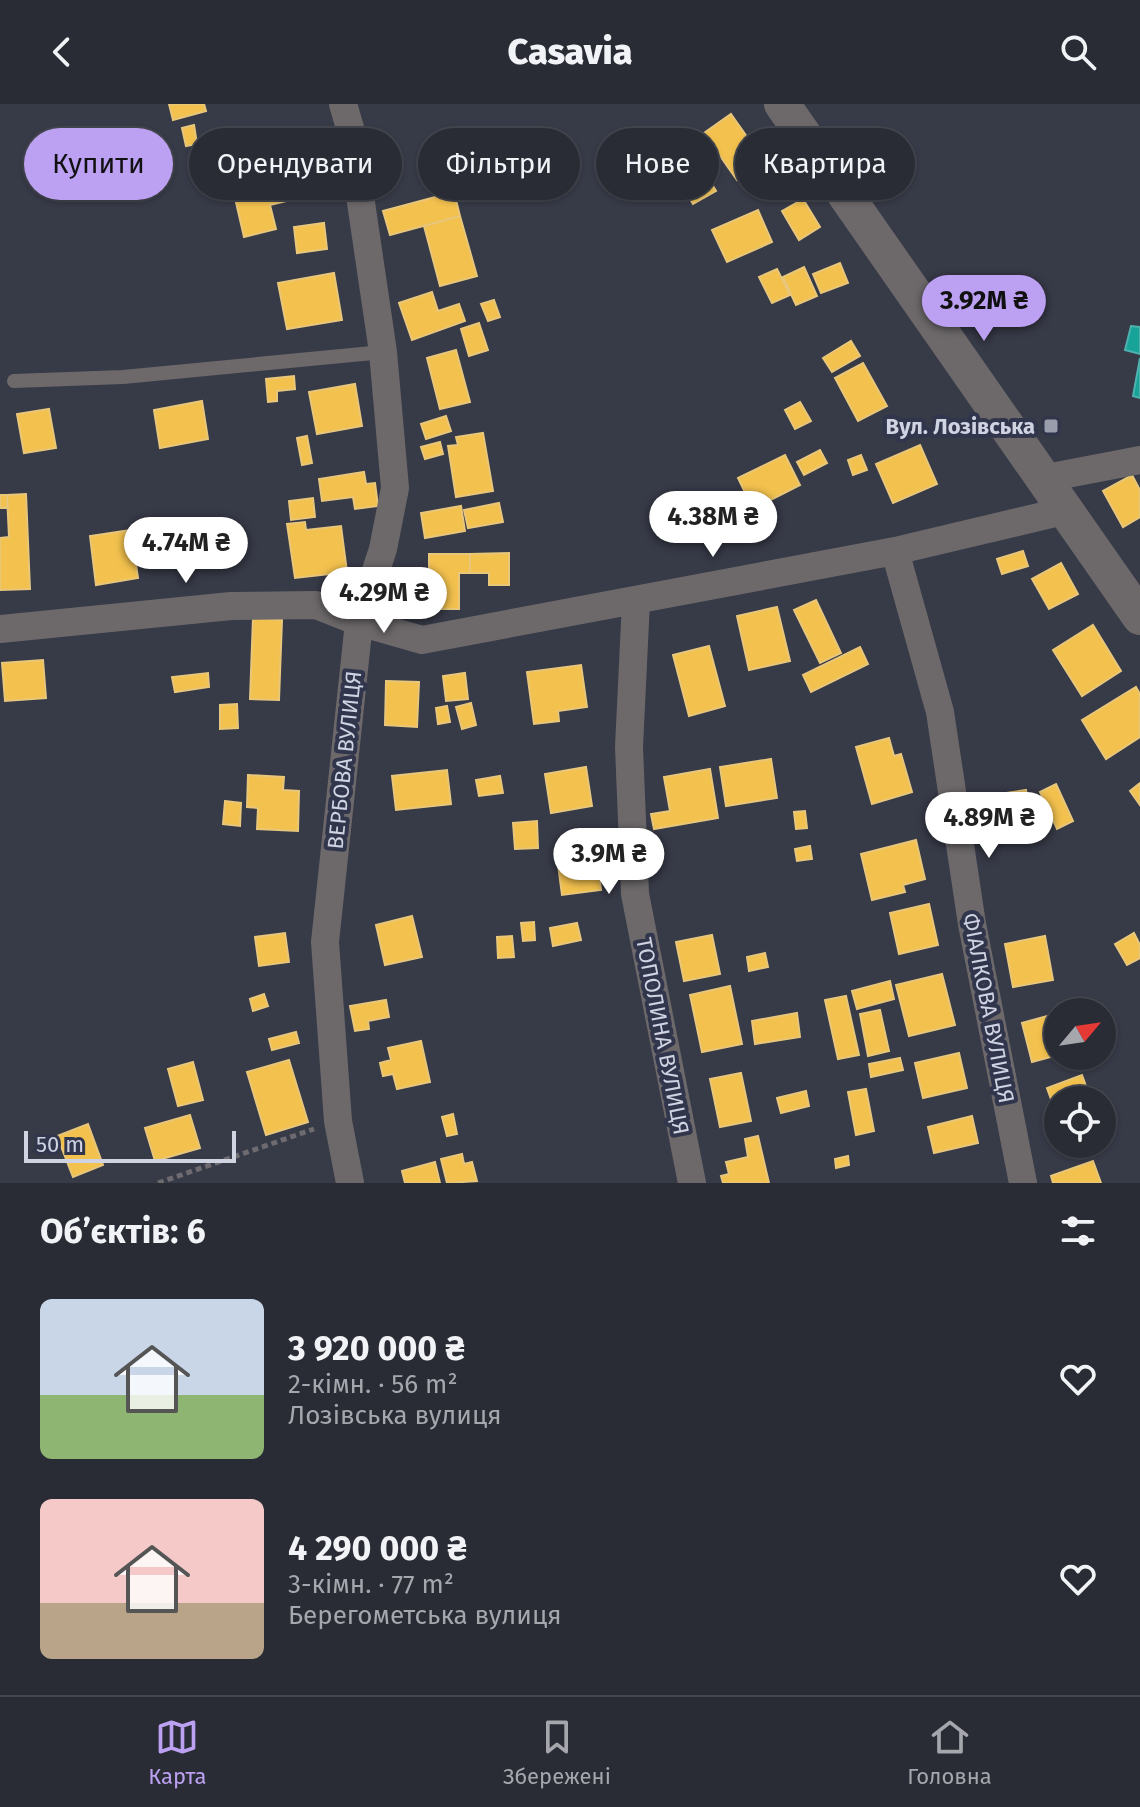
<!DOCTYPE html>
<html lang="uk">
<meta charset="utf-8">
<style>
:root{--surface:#292c35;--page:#31343d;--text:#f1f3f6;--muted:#a5a7ad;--line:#454850;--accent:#bca0f2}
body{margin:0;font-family:"Fira Sans",sans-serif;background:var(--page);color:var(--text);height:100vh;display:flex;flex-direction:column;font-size:30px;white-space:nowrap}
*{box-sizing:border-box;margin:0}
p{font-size:26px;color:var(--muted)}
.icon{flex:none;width:44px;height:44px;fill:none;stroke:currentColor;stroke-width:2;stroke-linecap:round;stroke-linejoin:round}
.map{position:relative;height:1079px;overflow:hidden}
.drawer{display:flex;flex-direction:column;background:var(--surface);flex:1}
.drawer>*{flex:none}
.guide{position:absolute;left:24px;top:24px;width:1092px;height:72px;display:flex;gap:16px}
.needle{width:52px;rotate:61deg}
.controls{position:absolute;left:1044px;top:894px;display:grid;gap:16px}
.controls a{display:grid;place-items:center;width:72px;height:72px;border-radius:50%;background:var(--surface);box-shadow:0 2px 6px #0004,0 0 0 2px var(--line);font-size:40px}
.scale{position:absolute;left:24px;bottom:20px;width:212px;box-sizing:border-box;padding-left:8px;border:4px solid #d0d3e2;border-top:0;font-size:22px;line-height:28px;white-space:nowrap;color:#d0d3e2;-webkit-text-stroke:6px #31364d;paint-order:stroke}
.price{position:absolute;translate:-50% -68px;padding:0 18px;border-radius:28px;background:#fff;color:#222;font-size:26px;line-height:52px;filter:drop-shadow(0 2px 4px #0008)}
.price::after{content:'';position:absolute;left:50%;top:48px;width:24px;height:18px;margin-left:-12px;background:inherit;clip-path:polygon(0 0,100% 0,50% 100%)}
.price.on{background:var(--accent);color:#111}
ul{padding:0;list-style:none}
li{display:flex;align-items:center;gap:24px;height:200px;padding:0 40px}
li span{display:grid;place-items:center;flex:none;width:224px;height:160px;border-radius:12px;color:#555}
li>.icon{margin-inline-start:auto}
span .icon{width:96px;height:96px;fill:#fffc;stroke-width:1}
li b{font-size:34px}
h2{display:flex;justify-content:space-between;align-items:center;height:96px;padding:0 40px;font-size:34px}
.pill{padding:0 28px;border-radius:36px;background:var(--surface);box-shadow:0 2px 6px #0004,0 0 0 2px var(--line);font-size:28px;line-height:72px}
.pill.on{background:var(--accent);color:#111}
header{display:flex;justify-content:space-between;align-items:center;height:104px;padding:0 40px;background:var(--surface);font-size:36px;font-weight:800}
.dock{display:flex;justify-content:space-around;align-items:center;height:112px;border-top:2px solid var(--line);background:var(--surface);font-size:22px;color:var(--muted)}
.dock a{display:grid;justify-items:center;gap:4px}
.dock .on{color:var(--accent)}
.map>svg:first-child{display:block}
.homes{fill:#f2c14e;stroke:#e8c67a;stroke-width:2}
.public{fill:#17a398;stroke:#4eb1ae;stroke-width:2}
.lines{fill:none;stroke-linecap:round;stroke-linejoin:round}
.path{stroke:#6d6b6f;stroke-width:5;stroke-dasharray:6 4;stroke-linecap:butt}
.service{stroke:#6d696b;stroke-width:14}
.minor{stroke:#6d696b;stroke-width:28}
.tertiary{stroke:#6d696b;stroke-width:36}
.poi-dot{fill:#9a9dac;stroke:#31364d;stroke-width:3}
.labels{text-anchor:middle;stroke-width:8;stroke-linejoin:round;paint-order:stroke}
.poi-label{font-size:22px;font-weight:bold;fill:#d0d3e2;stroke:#31364d;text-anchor:end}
.street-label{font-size:22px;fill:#d0d3e2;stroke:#31364d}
</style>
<header><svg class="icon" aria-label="back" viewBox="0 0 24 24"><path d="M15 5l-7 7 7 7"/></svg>Casavia<svg class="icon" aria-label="search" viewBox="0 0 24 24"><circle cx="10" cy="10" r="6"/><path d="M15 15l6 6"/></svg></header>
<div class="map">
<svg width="1140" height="1079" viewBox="0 0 1140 1079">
<rect width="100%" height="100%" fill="#373a47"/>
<path class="homes" d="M 169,0 L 204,0 L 206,7 L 173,16 Z
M 731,10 L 764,57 L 737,76 L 704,29 Z
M 194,21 L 197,40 L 186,42 L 182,24 Z
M 698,57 L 716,87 L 693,100 L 675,70 Z
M 313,63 L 319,89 L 270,101 L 276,125 L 244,133 L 232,81 Z
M 454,88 L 460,112 L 390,131 L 383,107 Z
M 803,95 L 820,123 L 799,136 L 782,107 Z
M 758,106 L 772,138 L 727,158 L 712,126 Z
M 460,112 L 477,172 L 440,182 L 424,122 Z
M 324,119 L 327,145 L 297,149 L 294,123 Z
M 840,159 L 848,179 L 821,189 L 813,170 Z
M 804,163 L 817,192 L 796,201 L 783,173 Z
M 777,165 L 790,191 L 772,199 L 759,173 Z
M 334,169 L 342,216 L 287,225 L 278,179 Z
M 432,188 L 438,207 L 459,200 L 465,217 L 412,236 L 399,199 Z
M 494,196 L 500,213 L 488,217 L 481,200 Z
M 479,219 L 488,246 L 469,252 L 461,225 Z
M 851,237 L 860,252 L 832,268 L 823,254 Z
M 456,246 L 470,298 L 440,305 L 427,254 Z
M 863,259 L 887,302 L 858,317 L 835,274 Z
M 294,272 L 295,285 L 277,287 L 277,297 L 268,298 L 266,275 Z
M 355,280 L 362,322 L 317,330 L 309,288 Z
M 202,297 L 208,335 L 160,344 L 154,306 Z
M 800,298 L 811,317 L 795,325 L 785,306 Z
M 49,305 L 56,344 L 24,349 L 17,310 Z
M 446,312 L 451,327 L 426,335 L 421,320 Z
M 483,329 L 493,387 L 456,393 L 448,342 L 458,341 L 456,333 Z
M 307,332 L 312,359 L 302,361 L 297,334 Z
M 440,338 L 443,350 L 425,355 L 421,343 Z
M 920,341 L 937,380 L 893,399 L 876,360 Z
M 820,346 L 827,359 L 804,371 L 797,358 Z
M 785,351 L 800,381 L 753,405 L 738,374 Z
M 861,351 L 867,366 L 853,371 L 848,356 Z
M 364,368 L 366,380 L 375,379 L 378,402 L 355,405 L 353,393 L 322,397 L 319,375 Z
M 1132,371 L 1140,386 L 1140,413 L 1123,423 L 1103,387 Z
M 26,390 L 30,485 L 0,486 L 0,434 L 9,433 L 7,391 Z
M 0,391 L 7,391 L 8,403 L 0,404 Z
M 313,394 L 315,413 L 291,416 L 289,397 Z
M 499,399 L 503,418 L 468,424 L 464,406 Z
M 461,402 L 465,427 L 425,434 L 421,409 Z
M 305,418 L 306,426 L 341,422 L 347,468 L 295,474 L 287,420 Z
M 131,426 L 138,474 L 96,481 L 90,432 Z
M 1023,447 L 1028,462 L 1002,470 L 997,455 Z
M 509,449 L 509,481 L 489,481 L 489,469 L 470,469 L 470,450 Z
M 429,450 L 470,450 L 470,469 L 459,469 L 459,505 L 429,505 Z
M 1061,459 L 1078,490 L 1049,505 L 1032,475 Z
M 816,496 L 841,549 L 820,559 L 794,506 Z
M 777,503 L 790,557 L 749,566 L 737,512 Z
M 253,514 L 282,516 L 279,596 L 250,595 Z
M 1093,521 L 1121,567 L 1082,592 L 1053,546 Z
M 709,542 L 725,602 L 689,612 L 673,551 Z
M 860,543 L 868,560 L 811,588 L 803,571 Z
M 43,556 L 46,594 L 5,597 L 2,559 Z
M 581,561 L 587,603 L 558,607 L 559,617 L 534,620 L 527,568 Z
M 208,569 L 209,583 L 175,588 L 172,573 Z
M 465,569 L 468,595 L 446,597 L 443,572 Z
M 386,577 L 419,578 L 417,623 L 385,621 Z
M 1136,583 L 1140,590 L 1140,633 L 1106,655 L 1082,616 Z
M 471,599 L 476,621 L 462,625 L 456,603 Z
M 237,600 L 238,624 L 220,625 L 220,601 Z
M 447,602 L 450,618 L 438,620 L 436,604 Z
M 889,634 L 894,652 L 901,650 L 912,688 L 872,700 L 856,643 Z
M 771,655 L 777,694 L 726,702 L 720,663 Z
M 586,663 L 592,702 L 551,709 L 545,670 Z
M 710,665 L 718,714 L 654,725 L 651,710 L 670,707 L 664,673 Z
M 447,666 L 451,700 L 396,706 L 392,672 Z
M 248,671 L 284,673 L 283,686 L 299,687 L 298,727 L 257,725 L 258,704 L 247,703 Z
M 500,672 L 503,689 L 479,692 L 476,676 Z
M 1140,679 L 1140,701 L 1130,687 Z
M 1056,680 L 1073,717 L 1057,725 L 1040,688 Z
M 1026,686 L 1033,729 L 985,737 L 979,693 Z
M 225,697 L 241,699 L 240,722 L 223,720 Z
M 805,707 L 807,724 L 796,725 L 794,708 Z
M 537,717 L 538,744 L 515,745 L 513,719 Z
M 916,736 L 925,775 L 903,781 L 905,788 L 872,796 L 861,750 Z
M 810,742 L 812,755 L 797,757 L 795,745 Z
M 596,748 L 601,786 L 562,791 L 557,753 Z
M 929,800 L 938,841 L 899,850 L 890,809 Z
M 412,812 L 422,853 L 385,861 L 376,821 Z
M 534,818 L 535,836 L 523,837 L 521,819 Z
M 577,819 L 581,836 L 553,842 L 550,824 Z
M 285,829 L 289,858 L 259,862 L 255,833 Z
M 1134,829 L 1140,841 L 1140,854 L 1127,861 L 1115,840 Z
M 712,831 L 720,870 L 684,877 L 676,838 Z
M 512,832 L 514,853 L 498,854 L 497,833 Z
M 1045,832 L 1053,876 L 1013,883 L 1005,840 Z
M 765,849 L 768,863 L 749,867 L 747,853 Z
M 942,870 L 955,921 L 909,932 L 896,881 Z
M 890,877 L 894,895 L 857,905 L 852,887 Z
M 730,882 L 742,940 L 702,948 L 690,891 Z
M 264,890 L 268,902 L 253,907 L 250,895 Z
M 846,892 L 859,951 L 838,955 L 825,896 Z
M 386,896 L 389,913 L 368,917 L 369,925 L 355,927 L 350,902 Z
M 880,906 L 889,947 L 868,952 L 860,910 Z
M 797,909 L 800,933 L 755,940 L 752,917 Z
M 1058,909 L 1058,951 L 1032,958 L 1022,919 Z
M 296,928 L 299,939 L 272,946 L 269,935 Z
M 421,937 L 430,978 L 397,985 L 393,970 L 383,972 L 380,959 L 391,956 L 388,944 Z
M 959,949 L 967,984 L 923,994 L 915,959 Z
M 900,954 L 903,966 L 871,973 L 869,960 Z
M 289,956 L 308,1018 L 266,1031 L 247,968 Z
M 193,958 L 203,996 L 178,1002 L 168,965 Z
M 741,969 L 751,1017 L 720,1023 L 710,975 Z
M 1082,971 L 1091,996 L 1058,996 L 1058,1015 L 1047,984 Z
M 866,985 L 874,1027 L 856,1031 L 848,988 Z
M 806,987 L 809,1002 L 781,1009 L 777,994 Z
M 453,1010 L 457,1030 L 447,1032 L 442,1013 Z
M 190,1011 L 200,1044 L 155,1057 L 145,1024 Z
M 972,1012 L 978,1039 L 934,1049 L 928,1023 Z
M 88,1020 L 103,1061 L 73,1073 L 57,1032 Z
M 758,1032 L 769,1079 L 723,1079 L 721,1072 L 729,1070 L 726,1058 L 748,1053 L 745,1035 Z
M 462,1050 L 464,1060 L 472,1058 L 477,1077 L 447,1079 L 441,1055 Z
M 848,1052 L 849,1061 L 836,1064 L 835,1055 Z
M 1093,1057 L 1101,1079 L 1053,1079 L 1051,1072 Z
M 435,1058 L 440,1079 L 405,1079 L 402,1067 Z"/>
<path class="public" d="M 1131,222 L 1140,223 L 1140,250 L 1125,246 Z
M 1140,254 L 1140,294 L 1133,292 Z"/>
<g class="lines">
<path class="path" d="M 158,1079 L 314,1025"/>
<path class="service" d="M 14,277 L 123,273 L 383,248"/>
<path class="minor" d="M 343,0 L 350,24 L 383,248 L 395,384 L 383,445 L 359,518 L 325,838 L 338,1017 L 350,1079
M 1041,375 L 1140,356
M 895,447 L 940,608 L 972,820 L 1023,1079
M 636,497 L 629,643 L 635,790 L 692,1079
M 0,525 L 231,502 L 316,501 L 359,518 L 422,536 L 895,447 L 1064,407"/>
<path class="tertiary" d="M 782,0 L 1140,513"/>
</g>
<rect class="poi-dot" x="1043" y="314" width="16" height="16" rx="4"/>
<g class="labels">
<g class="poi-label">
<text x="1035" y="330">Вул. Лозівська</text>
</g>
<g class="street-label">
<text transform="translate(344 656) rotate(-84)" y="8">ВЕРБОВА ВУЛИЦЯ</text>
<text transform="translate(989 904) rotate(79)" y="8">ФІАЛКОВА ВУЛИЦЯ</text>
<text transform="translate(663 932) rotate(79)" y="8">ТОПОЛИНА ВУЛИЦЯ</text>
</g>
</g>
</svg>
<div class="controls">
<a><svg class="needle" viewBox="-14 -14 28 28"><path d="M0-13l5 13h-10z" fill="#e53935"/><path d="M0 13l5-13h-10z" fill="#a5a7ad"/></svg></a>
<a><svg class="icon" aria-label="locate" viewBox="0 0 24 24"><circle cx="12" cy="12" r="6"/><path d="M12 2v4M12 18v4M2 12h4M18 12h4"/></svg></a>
</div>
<div class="scale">50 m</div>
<b class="price on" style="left:984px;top:239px">3.92M ₴</b>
<b class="price" style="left:713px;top:455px">4.38M ₴</b>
<b class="price" style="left:186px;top:481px">4.74M ₴</b>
<b class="price" style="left:384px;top:531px">4.29M ₴</b>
<b class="price" style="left:989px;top:756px">4.89M ₴</b>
<b class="price" style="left:609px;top:792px">3.9M ₴</b>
<div class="guide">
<a class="pill on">Купити</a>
<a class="pill">Орендувати</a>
<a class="pill">Фільтри</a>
<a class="pill">Нове</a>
<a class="pill">Квартира</a>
</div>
</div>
<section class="drawer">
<h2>Об’єктів: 6<svg class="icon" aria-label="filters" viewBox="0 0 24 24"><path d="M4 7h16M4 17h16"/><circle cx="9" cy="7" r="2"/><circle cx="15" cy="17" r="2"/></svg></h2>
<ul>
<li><span style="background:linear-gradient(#c9d6e8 60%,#8fb573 0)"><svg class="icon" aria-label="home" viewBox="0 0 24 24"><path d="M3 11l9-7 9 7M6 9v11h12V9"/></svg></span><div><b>3 920 000 ₴</b><p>2-кімн. · 56 m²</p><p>Лозівська вулиця</p></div><svg class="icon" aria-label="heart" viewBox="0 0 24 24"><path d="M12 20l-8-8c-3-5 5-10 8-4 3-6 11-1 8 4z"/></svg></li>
<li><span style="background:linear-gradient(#f6c9c9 65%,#b9a48a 0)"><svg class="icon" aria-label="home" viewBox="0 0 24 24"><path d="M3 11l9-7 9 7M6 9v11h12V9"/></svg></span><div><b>4 290 000 ₴</b><p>3-кімн. · 77 m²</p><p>Берегометська вулиця</p></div><svg class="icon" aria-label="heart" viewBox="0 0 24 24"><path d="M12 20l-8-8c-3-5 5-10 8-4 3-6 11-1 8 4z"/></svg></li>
</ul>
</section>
<nav class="dock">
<a class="on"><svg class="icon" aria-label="map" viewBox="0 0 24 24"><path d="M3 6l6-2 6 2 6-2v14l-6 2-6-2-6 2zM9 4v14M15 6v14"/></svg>Карта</a>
<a><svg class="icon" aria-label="saved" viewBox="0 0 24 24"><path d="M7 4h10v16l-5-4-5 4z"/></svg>Збережені</a>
<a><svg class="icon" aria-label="home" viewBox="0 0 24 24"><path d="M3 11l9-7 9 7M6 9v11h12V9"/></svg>Головна</a>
</nav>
